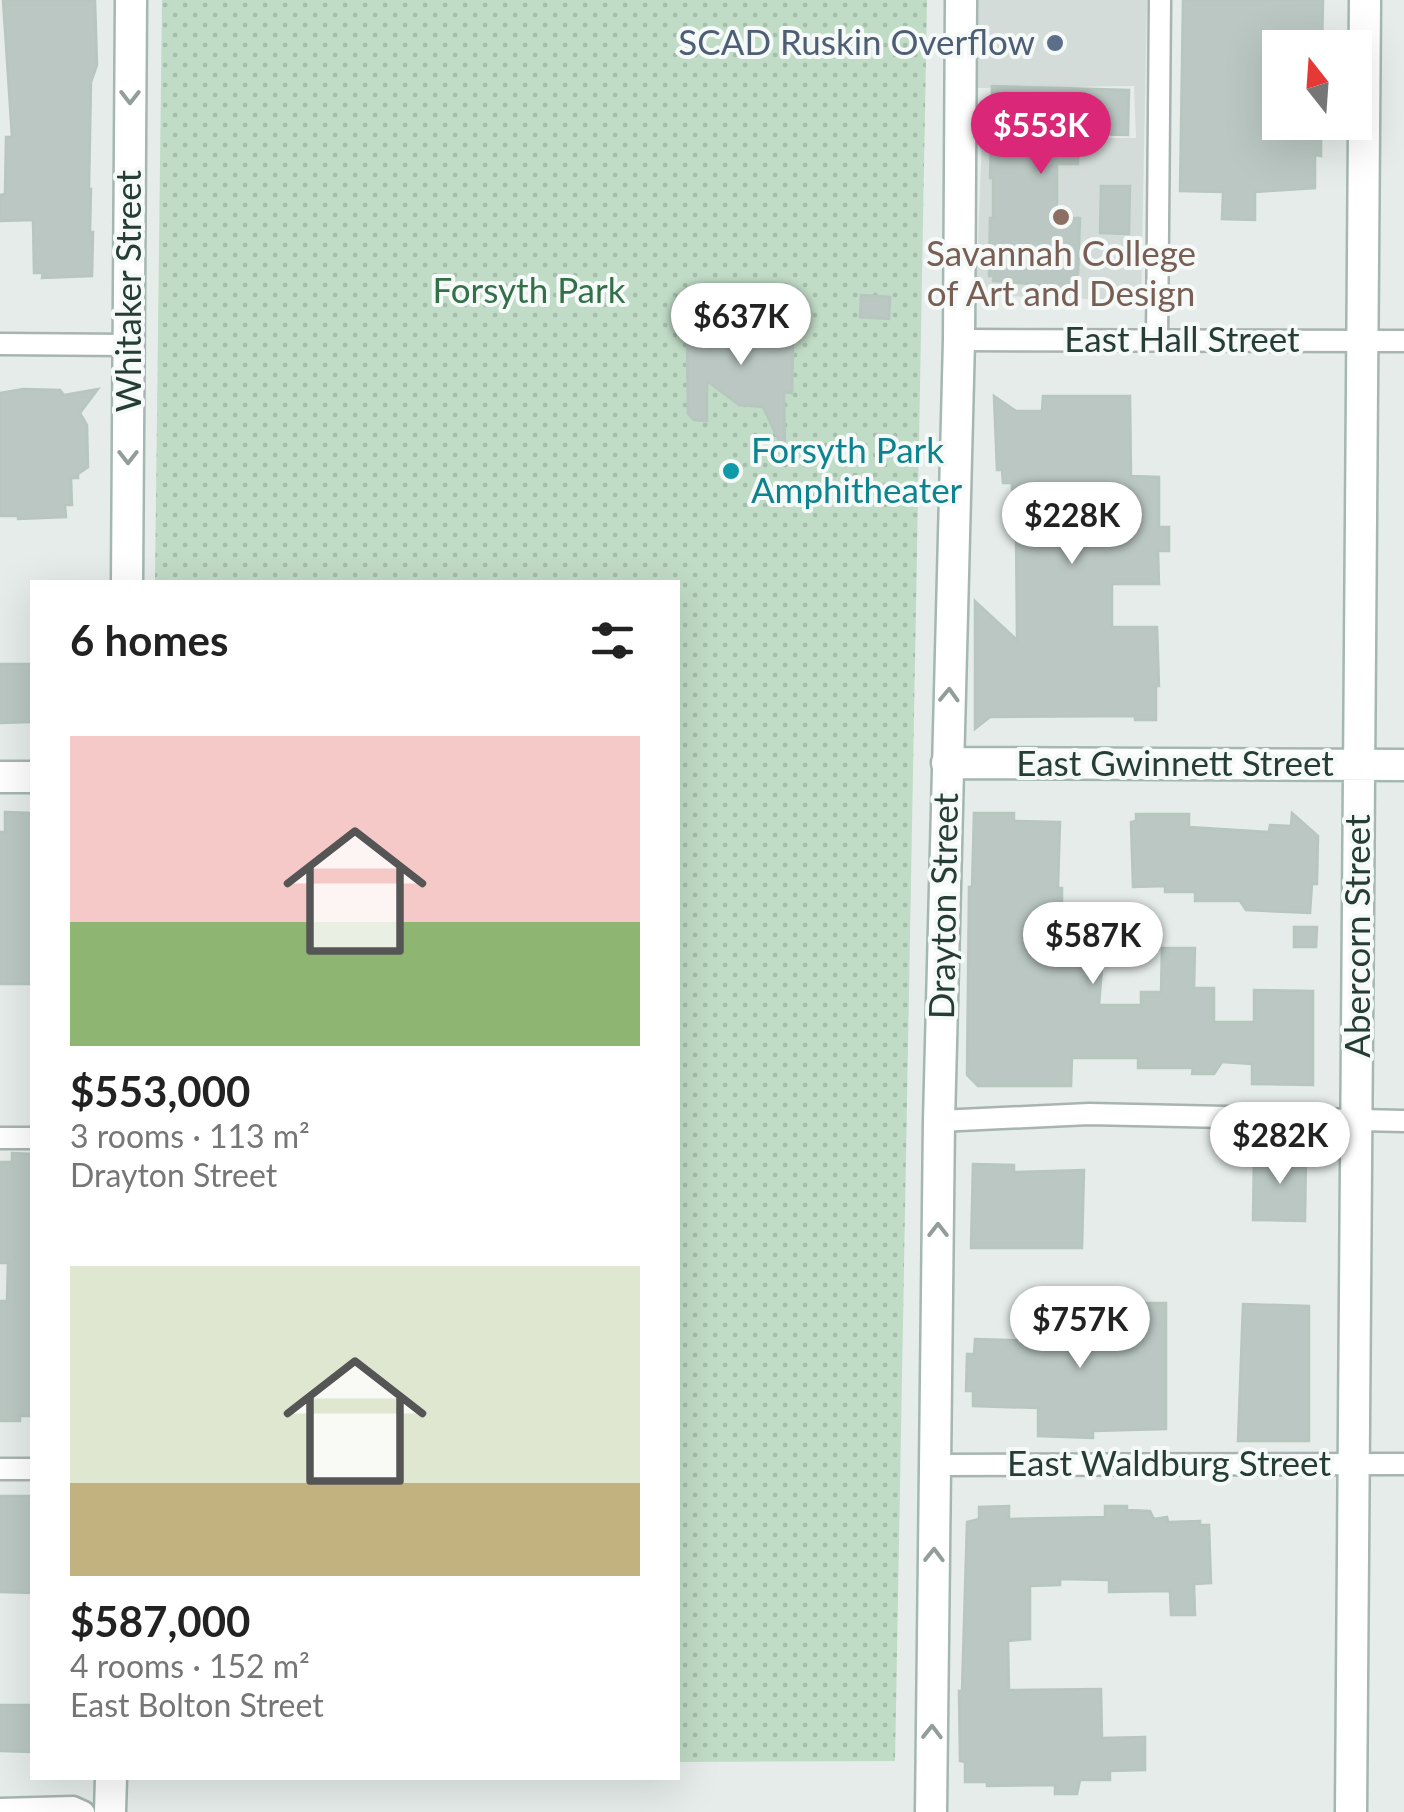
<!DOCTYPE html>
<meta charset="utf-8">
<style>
:root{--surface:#fff;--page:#f6f6f6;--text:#222;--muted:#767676;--accent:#db2777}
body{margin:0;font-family:Lato,sans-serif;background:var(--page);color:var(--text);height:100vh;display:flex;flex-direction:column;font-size:38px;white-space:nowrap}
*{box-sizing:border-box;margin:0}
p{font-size:32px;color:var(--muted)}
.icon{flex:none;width:55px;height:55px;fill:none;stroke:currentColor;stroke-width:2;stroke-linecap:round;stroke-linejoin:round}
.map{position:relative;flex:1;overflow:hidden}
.sheet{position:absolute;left:30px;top:580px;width:650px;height:1200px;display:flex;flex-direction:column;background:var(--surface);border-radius:0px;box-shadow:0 10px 40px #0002}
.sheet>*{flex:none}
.needle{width:65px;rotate:343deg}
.tools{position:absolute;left:1262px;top:30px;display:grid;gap:20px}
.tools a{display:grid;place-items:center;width:110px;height:110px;border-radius:0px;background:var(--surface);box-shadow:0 10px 40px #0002;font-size:50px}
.price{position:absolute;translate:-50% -85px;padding:0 22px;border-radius:35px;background:#fff;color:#222;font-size:32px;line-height:65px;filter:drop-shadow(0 2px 5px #0008)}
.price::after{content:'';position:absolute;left:50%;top:60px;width:30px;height:22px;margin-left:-15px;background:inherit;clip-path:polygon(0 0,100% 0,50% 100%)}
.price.active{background:var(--accent);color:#fff}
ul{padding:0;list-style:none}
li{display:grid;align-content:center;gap:20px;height:530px;padding:0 40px}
li span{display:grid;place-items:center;height:310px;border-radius:0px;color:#555}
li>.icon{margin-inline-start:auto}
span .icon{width:180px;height:180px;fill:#fffc;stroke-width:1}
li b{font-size:42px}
h2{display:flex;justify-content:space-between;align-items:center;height:120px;padding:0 40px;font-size:42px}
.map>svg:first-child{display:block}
.built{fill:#d3dcd8}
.park{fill:url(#park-dots)}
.building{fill:#bac7c2;stroke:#b7c6bf;stroke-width:2.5}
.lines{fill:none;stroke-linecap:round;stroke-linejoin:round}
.street-casing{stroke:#a8b4b0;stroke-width:25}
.secondary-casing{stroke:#a4b7b0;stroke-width:35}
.street{stroke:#fff;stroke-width:20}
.secondary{stroke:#fff;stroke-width:30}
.oneway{stroke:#929e9a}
.service-dot{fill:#5c6f8a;stroke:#f5f9f7;stroke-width:4}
.education-dot{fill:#8d6e63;stroke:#f5f9f7;stroke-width:4}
.culture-dot{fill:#0f9aa8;stroke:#f5f9f7;stroke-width:4}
.labels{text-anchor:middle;stroke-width:8;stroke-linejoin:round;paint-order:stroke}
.service-label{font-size:35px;fill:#4e5e75;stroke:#f5f9f7;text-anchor:end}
.education-label{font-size:35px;fill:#785e54;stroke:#f5f9f7}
.street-label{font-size:35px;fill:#253d36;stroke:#f5f9f7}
.park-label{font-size:35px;fill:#337049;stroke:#f5f9f7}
.culture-label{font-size:35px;fill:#0d838f;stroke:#f5f9f7;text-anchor:start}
</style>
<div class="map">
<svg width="1404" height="1812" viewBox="0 0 1404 1812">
<defs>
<pattern id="park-dots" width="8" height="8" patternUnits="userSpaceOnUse" patternTransform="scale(2.5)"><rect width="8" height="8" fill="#c0dbc6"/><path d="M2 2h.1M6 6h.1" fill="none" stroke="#a5bdab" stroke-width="1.8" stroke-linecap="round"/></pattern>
</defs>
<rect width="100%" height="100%" fill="#e5ece9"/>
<path class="built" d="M 976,0 L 1147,0 L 1141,301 L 976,295 L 982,138 L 1136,138 L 1134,86 L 974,88 Z"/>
<path class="park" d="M 162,0 L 927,0 L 895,1761 L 678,1762 L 678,582 L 155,582 Z"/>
<path class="building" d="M 3,0 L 95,0 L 97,65 L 91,82 L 89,189 L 91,189 L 90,232 L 93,232 L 92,276 L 42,278 L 43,273 L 34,273 L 33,220 L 0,221 L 0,195 L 5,194 L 6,137 L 12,137 Z
M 1183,0 L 1323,0 L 1322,48 L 1280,48 L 1280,122 L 1321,122 L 1321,156 L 1315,155 L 1315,188 L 1255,192 L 1255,220 L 1222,219 L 1223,192 L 1180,191 Z
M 992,86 L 1129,90 L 1128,135 L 1078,134 L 1078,164 L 1057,164 L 1057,218 L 1080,218 L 1078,274 L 1073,279 L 1073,292 L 1046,290 L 1047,285 L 993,281 L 994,276 L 989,276 L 990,218 L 993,218 L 993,178 L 990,178 Z
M 1101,186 L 1130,186 L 1129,234 L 1100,233 Z
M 861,295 L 890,297 L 889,319 L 860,317 Z
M 735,302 L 746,302 L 754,310 L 758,318 L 758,338 L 793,338 L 792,393 L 784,392 L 785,454 L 763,407 L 739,405 L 707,381 L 707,421 L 694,420 L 688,414 L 687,337 L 722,337 L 725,311 Z
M 23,389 L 60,390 L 64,395 L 98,389 L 80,413 L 87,425 L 88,467 L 78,474 L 78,478 L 71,478 L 72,505 L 65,505 L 66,517 L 18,519 L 18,516 L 0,516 L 0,393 Z
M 994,396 L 1016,411 L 1042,411 L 1043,396 L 1130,396 L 1131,476 L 1159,477 L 1159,527 L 1169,527 L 1169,551 L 1158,551 L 1159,584 L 1112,584 L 1112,627 L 1157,627 L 1159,686 L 1156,686 L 1156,720 L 1135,720 L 1135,716 L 990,717 L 975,729 L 975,601 L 1017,640 L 1016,530 L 1012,530 L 1012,483 L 1003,483 L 1002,470 L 997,470 Z
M 0,664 L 32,664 L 31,722 L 0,723 Z
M 5,812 L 32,813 L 32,984 L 0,984 L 0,832 L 5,832 Z
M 974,813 L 1014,813 L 1014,821 L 1060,822 L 1058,888 L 1062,888 L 1062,952 L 1103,955 L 1099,1005 L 1141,1005 L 1141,992 L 1161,992 L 1162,948 L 1195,948 L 1194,988 L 1214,988 L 1214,1022 L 1254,1022 L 1254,990 L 1313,991 L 1313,1085 L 1252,1084 L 1252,1064 L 1222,1062 L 1214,1074 L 1192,1074 L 1193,1068 L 1138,1068 L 1138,1058 L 1072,1058 L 1071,1086 L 978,1086 L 967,1075 L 969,887 L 972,887 Z
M 1292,813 L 1318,836 L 1317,884 L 1312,884 L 1310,913 L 1246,910 L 1240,901 L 1195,901 L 1195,892 L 1165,892 L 1165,886 L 1133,887 L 1131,822 L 1136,821 L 1136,814 L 1189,814 L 1189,827 L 1269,832 L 1270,825 L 1291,826 Z
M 1294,927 L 1317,927 L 1316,947 L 1294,947 Z
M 12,1153 L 32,1154 L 32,1416 L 20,1416 L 20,1421 L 0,1421 L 0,1301 L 7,1301 L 8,1263 L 0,1263 L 0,1162 L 12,1162 Z
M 1254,1154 L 1306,1155 L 1305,1221 L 1253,1220 Z
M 973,1164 L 1014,1165 L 1014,1172 L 1084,1170 L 1082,1248 L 971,1248 Z
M 1114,1303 L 1166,1303 L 1166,1429 L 1093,1431 L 1093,1438 L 1038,1436 L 1038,1408 L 973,1406 L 973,1391 L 966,1391 L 967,1354 L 974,1354 L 975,1339 L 1039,1341 L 1040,1310 L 1114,1312 Z
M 1243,1304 L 1309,1306 L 1309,1441 L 1238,1441 Z
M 0,1496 L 32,1496 L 32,1593 L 0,1592 Z
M 1009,1506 L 1009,1519 L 1105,1517 L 1105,1506 L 1127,1506 L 1127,1510 L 1150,1511 L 1154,1519 L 1167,1517 L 1168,1522 L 1200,1521 L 1200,1525 L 1209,1525 L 1211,1583 L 1194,1584 L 1195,1615 L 1171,1615 L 1170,1591 L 1109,1592 L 1109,1580 L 1060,1579 L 1060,1585 L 1030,1586 L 1030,1639 L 1008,1641 L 1009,1690 L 1101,1689 L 1102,1738 L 1145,1737 L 1145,1770 L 1110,1771 L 1110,1780 L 1080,1780 L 1077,1794 L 1055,1794 L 1055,1785 L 987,1786 L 987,1782 L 965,1782 L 965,1762 L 960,1761 L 959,1691 L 962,1691 L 967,1522 L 979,1519 L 979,1507 Z
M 0,1705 L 32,1705 L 32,1752 L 0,1751 Z"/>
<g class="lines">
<defs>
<path id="street" d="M 959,340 L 1404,341
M 1157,340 L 1160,0
M 0,344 L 129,345
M 939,1121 L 1089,1114 L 1404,1121
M 0,1138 L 32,1138
M 935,1465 L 1404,1464
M 0,1469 L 32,1469
M 0,1809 L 73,1807 L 84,1812"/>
<path id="secondary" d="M 127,582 L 131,0
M 947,763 L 1404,765
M 0,777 L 32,777
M 110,1812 L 111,1778
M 931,1812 L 939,1121 L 959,340 L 961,0
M 1351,1812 L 1365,0"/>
</defs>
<use href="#street" class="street-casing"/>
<use href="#secondary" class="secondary-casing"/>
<use href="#street" class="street"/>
<use href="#secondary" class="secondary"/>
</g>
<defs><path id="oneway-chevron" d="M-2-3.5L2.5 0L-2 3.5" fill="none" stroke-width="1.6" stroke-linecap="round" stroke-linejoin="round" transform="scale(2.5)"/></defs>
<g class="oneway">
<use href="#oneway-chevron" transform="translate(130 97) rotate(90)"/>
<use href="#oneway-chevron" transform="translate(128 457) rotate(90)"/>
<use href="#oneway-chevron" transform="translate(949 695) rotate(-88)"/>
<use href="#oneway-chevron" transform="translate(938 1230) rotate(-90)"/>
<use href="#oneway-chevron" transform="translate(934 1555) rotate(-89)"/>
<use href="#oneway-chevron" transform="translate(932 1732) rotate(-89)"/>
</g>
<circle class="service-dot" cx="1055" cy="43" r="10"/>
<circle class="education-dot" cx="1061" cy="217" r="10"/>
<circle class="culture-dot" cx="731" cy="471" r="10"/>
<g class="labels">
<g class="service-label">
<text x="1035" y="55">SCAD Ruskin Overflow</text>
</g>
<g class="education-label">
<text x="1061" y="266">Savannah College<tspan x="1061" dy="40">of Art and Design</tspan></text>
</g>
<g class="street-label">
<text transform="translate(129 291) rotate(-90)" y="12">Whitaker Street</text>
<text x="1182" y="352">East Hall Street</text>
<text x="1175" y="776">East Gwinnett Street</text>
<text transform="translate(944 906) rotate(-89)" y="12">Drayton Street</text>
<text transform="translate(1358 936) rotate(-90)" y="12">Abercorn Street</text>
<text x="1169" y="1476">East Waldburg Street</text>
</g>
<g class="park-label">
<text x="529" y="303">Forsyth Park</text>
</g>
<g class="culture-label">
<text x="751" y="463">Forsyth Park<tspan x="751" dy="40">Amphitheater</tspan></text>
</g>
</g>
</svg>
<div class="tools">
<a><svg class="needle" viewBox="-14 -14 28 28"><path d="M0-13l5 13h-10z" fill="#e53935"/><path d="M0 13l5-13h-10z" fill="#767676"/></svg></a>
</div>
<b class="price active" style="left:1041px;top:177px">$553K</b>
<b class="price" style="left:741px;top:368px">$637K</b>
<b class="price" style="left:1072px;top:567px">$228K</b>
<b class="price" style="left:1093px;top:987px">$587K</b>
<b class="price" style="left:1280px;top:1187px">$282K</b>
<b class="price" style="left:1080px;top:1371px">$757K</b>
<section class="sheet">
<h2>6 homes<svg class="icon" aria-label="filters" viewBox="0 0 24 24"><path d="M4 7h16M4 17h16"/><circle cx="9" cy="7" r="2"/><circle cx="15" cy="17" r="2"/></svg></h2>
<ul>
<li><span style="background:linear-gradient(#f6c9c9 60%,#8fb573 0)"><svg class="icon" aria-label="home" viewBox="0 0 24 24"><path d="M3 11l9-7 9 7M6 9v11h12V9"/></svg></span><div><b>$553,000</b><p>3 rooms · 113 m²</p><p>Drayton Street</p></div></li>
<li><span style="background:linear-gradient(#dfe7d0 70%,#c2b280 0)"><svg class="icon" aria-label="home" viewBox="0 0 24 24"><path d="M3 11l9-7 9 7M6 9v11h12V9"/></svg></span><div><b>$587,000</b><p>4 rooms · 152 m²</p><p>East Bolton Street</p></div></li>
</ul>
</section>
</div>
